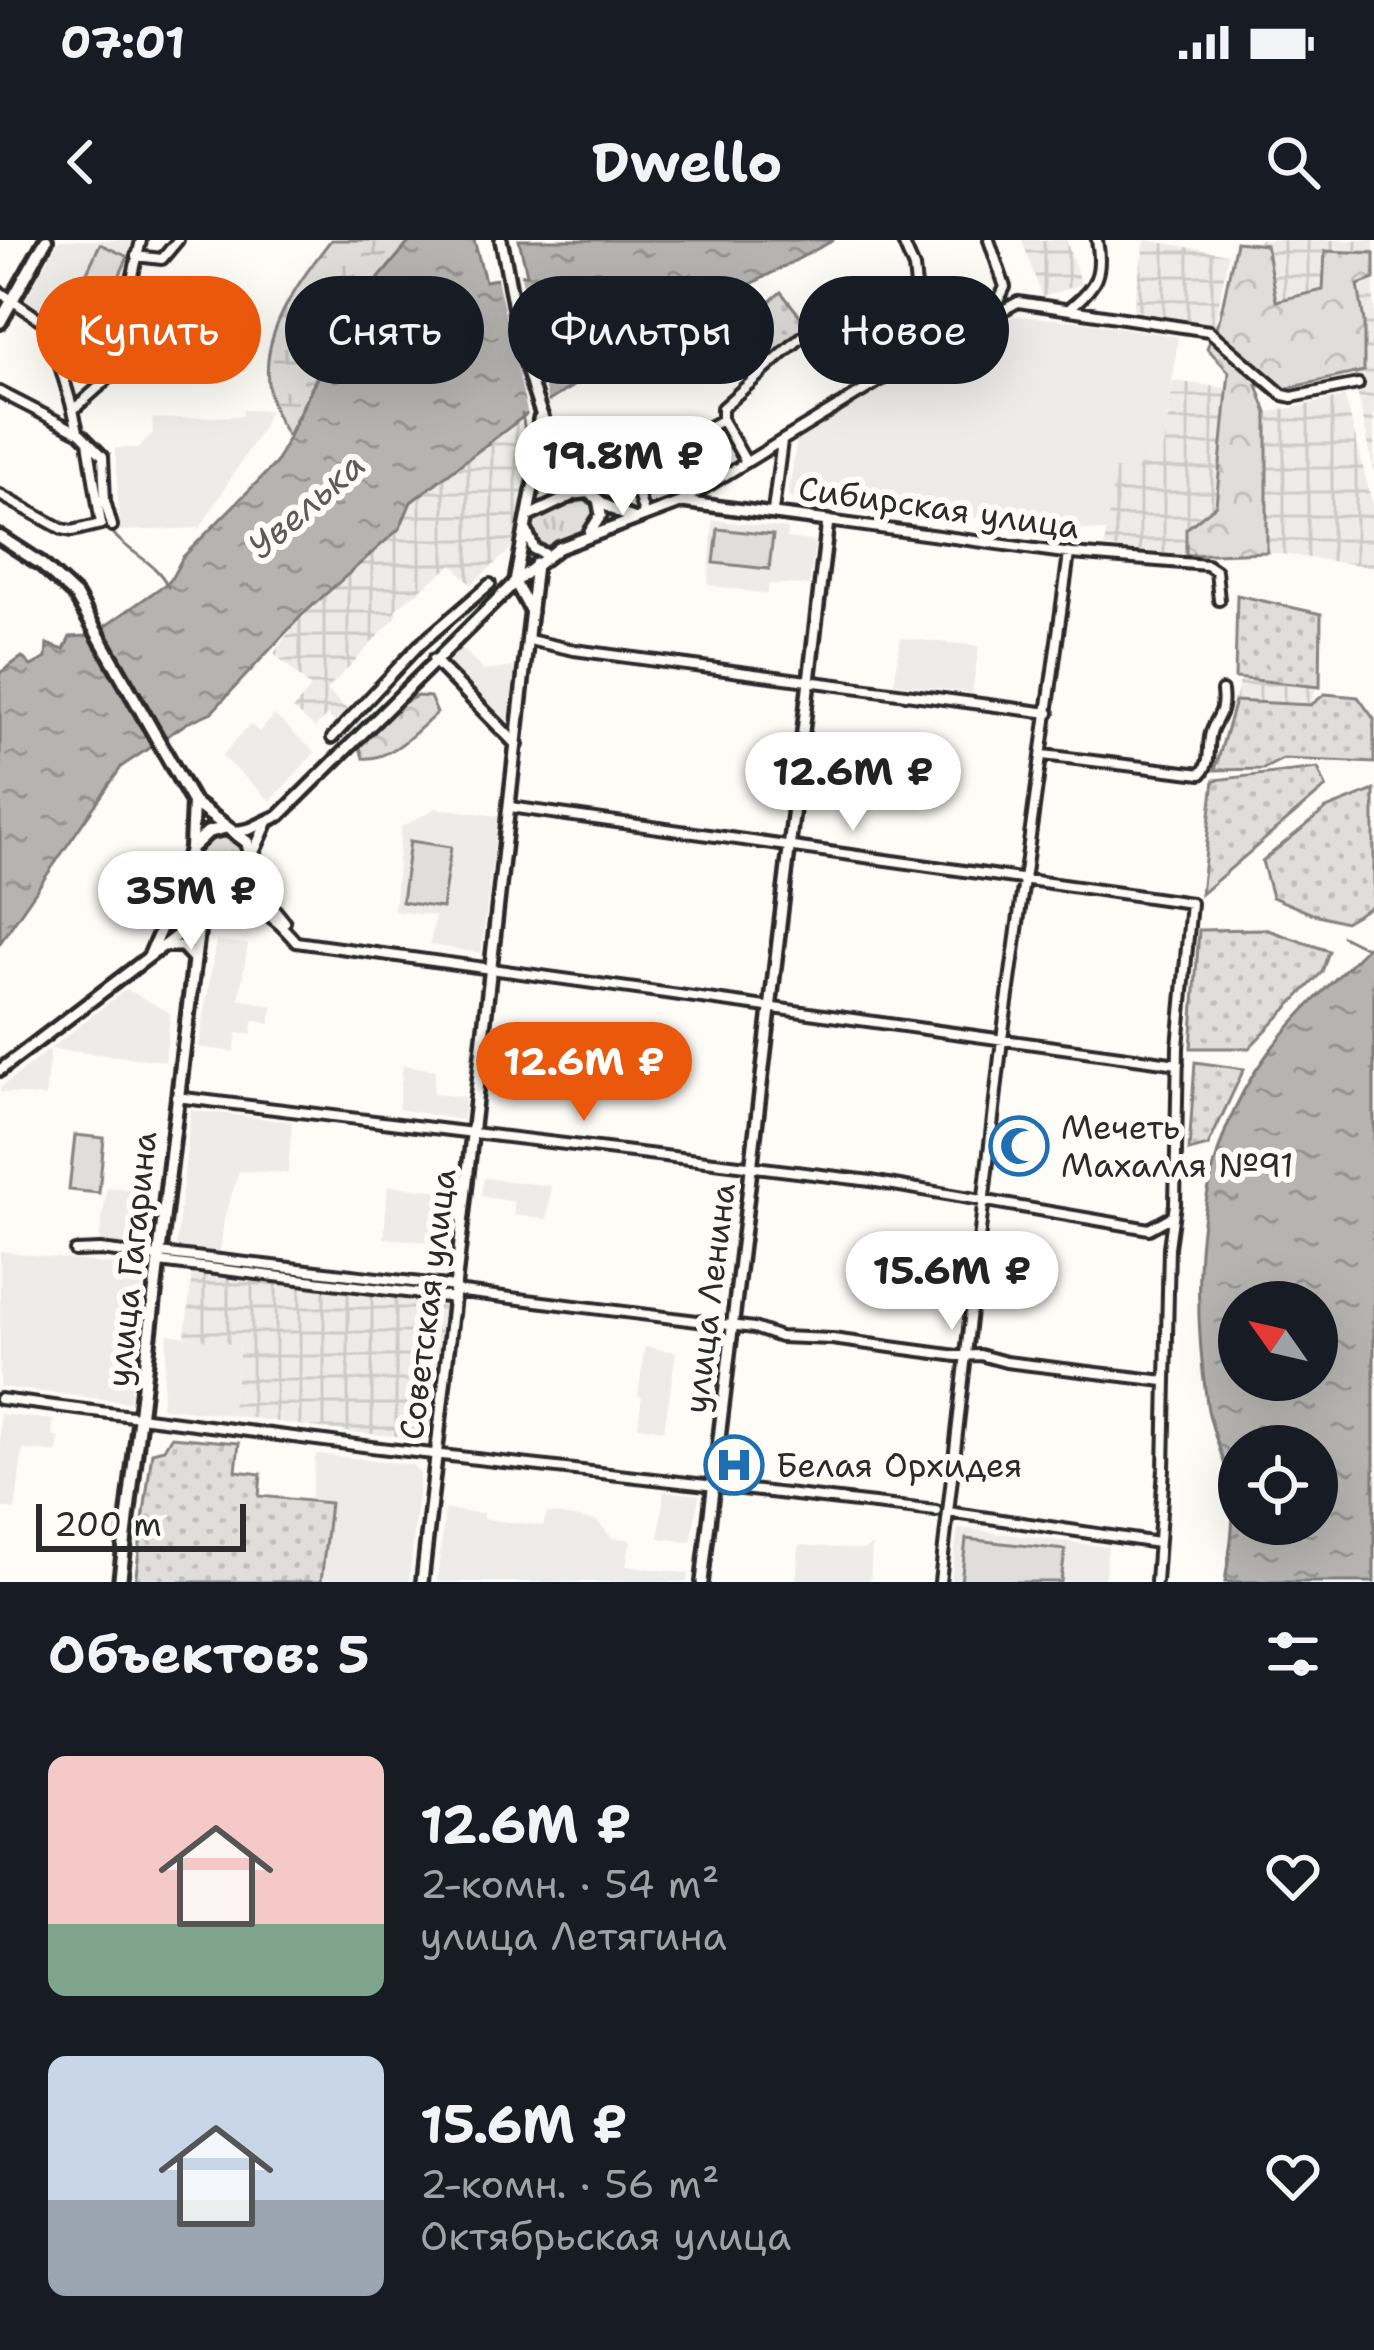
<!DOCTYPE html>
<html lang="ru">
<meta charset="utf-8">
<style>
:root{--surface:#171b24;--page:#20242c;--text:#f1f3f6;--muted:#9ea1a6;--accent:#ea580c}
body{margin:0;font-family:"Shantell Sans",sans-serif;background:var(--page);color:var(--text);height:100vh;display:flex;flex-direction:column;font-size:45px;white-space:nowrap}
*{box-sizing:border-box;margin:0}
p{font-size:39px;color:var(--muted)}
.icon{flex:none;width:66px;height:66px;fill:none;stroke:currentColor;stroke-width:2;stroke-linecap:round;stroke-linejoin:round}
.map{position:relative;height:1342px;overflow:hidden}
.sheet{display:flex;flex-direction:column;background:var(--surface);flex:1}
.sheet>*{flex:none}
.guide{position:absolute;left:36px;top:36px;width:1302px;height:108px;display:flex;gap:24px}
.needle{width:78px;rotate:304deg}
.buttons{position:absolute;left:1218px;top:1041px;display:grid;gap:24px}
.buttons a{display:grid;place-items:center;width:120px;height:120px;border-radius:50%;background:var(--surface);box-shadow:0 12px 48px #0002;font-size:60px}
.scale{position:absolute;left:36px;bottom:30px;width:210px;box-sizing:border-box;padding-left:12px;border:6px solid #2b2b2b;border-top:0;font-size:33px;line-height:42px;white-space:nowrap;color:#2b2b2b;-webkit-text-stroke:9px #fdfcf7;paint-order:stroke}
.price{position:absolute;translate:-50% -102px;padding:0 27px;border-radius:42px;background:#fff;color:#222;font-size:39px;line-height:78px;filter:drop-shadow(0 3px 6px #0008)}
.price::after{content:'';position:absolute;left:50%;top:72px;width:36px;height:27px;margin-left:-18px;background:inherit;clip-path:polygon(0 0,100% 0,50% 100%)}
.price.selected{background:var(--accent);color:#fff}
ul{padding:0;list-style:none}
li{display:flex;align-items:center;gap:36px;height:300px;padding:0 48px}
li span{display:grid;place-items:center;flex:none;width:336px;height:240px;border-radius:18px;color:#555}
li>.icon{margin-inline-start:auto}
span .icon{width:144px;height:144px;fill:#fffc;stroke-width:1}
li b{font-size:51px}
h2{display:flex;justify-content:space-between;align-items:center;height:144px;padding:0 48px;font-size:51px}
.pill{padding:0 42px;border-radius:54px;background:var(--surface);box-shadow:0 12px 48px #0002;font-size:42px;line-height:108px}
.pill.selected{background:var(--accent);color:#fff}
.status{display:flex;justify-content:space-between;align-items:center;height:84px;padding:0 60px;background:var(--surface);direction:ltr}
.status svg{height:33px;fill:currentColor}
header{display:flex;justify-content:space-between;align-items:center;height:156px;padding:0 48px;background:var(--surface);font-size:54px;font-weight:700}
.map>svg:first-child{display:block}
.built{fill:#edece8}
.industrial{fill:url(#industrial-grid)}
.grass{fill:url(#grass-tufts);stroke:#858482;stroke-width:3}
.forest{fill:url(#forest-crowns);stroke:#858482;stroke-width:3}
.wetland{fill:url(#wetland-marsh);stroke:#858482;stroke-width:3}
.park{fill:url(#park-dots);stroke:#858482;stroke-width:3}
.pitch{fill:#dfdeda;stroke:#858482;stroke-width:3}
.water{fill:url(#water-ripples);stroke:#7e7d7b;stroke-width:3;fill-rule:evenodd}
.pier{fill:#fdfcf7}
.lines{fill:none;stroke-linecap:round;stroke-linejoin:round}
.stream{stroke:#7e7d7b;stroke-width:3}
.minor-casing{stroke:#2b2b2b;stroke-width:16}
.tertiary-casing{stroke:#2b2b2b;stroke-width:18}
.secondary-casing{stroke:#2b2b2b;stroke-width:20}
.minor{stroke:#fdfcf7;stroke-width:8}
.tertiary{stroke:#fdfcf7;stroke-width:9}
.secondary{stroke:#fdfcf7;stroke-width:10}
.labels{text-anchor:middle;stroke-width:12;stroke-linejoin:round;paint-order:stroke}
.street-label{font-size:33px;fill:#2b2b2b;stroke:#fdfcf7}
.poi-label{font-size:33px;fill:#2b2b2b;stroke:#fdfcf7;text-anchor:start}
.water-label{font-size:36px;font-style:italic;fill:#5b5b5a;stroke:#fdfcf7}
</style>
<div class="status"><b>07:01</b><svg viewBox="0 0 49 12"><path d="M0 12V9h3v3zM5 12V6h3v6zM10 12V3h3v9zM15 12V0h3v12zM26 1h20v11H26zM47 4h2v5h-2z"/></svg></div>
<header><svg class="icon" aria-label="back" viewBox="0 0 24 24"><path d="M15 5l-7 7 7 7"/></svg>Dwello<svg class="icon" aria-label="search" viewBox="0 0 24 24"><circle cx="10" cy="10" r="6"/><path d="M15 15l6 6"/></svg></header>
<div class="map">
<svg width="1374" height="1342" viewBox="0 0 1374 1342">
<defs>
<pattern id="industrial-grid" width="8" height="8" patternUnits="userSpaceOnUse" patternTransform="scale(3)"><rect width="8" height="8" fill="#edece8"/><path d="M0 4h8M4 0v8" fill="none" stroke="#cbcbc7"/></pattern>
<pattern id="grass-tufts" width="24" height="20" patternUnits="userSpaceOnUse" patternTransform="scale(3)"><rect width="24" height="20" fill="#dfdeda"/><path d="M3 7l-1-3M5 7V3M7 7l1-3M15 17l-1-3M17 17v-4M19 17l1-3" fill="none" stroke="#c0bfbb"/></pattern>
<pattern id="forest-crowns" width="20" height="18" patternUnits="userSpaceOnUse" patternTransform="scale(3)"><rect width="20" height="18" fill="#dfdeda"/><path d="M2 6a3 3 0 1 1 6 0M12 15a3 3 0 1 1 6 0" fill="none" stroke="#c0bfbb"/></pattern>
<pattern id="wetland-marsh" width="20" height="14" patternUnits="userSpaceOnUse" patternTransform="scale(3)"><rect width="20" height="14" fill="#dfdeda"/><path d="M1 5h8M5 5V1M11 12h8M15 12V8" fill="none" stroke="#c0bfbb"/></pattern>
<pattern id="park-dots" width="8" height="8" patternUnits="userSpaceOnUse" patternTransform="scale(3)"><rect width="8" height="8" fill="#dfdeda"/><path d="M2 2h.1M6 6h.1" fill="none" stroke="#c0bfbb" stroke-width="1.8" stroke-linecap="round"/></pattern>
<pattern id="water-ripples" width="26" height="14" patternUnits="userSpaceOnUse" patternTransform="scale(3)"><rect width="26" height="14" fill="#b5b4b1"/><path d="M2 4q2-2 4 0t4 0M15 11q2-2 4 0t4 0" fill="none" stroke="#939390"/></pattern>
</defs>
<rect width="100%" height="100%" fill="#fdfcf7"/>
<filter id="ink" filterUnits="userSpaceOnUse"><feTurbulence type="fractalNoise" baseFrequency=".00833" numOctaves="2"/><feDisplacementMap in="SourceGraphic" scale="24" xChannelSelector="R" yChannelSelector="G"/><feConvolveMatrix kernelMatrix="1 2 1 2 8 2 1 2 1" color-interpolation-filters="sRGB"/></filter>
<g filter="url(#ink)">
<path class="built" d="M 59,0 L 138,0 L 97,107 L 23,63 Z
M 1006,75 L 1087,82 L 1178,97 L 1164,205 L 1136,230 L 1115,229 L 1107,292 L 788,257 L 797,199 Z
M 243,170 L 269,170 L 264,185 L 200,288 L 120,291 L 115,208 L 138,208 L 153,193 L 152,179 L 243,176 Z
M 713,280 L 787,289 L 787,298 L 815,302 L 809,345 L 769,344 L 767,354 L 708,345 Z
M 901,398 L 979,406 L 972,453 L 894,443 Z
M 460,406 L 484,431 L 516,427 L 508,492 L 443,423 Z
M 274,475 L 315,512 L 271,561 L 222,516 L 250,484 L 259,492 Z
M 437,568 L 498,576 L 481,713 L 430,705 L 435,676 L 394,671 L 401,587 Z
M 216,701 L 248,704 L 239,759 L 273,766 L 270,784 L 253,780 L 252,794 L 237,793 L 234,812 L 199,807 Z
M 126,749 L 170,773 L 165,821 L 50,809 L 45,857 L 0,852 L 0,848 L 50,809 Z
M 403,825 L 435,830 L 433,854 L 465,857 L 463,880 L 398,869 Z
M 191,870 L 292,882 L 288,933 L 239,931 L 224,978 L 220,1013 L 176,1009 Z
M 484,938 L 551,946 L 547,979 L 514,975 L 514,962 L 481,956 Z
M 388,946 L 455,952 L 450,1004 L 384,998 Z
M 107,947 L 150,951 L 145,1010 L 99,1003 Z
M 0,1011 L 145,1029 L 130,1162 L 0,1147 Z
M 168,1094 L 240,1105 L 231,1175 L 161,1167 Z
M 645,1107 L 676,1112 L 664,1190 L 638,1186 L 642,1157 L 638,1155 Z
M 0,1174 L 53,1180 L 52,1196 L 59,1198 L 57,1213 L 23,1209 L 15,1270 L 0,1267 Z
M 316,1214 L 413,1225 L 420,1233 L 409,1342 L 321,1342 L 330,1264 L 310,1261 Z
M 664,1251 L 699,1255 L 691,1302 L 659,1298 Z
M 445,1270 L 483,1273 L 483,1279 L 543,1286 L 547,1273 L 597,1281 L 612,1298 L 631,1300 L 626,1326 L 688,1333 L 687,1342 L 437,1342 Z
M 958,1288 L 1108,1307 L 1104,1342 L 951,1342 Z
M 799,1305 L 862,1310 L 872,1306 L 870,1342 L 796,1342 Z"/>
<path class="industrial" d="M 1022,0 L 1066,0 L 1081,44 L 1042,57 Z
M 1145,0 L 1228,14 L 1215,85 L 1133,70 Z
M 1258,0 L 1374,0 L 1374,232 L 1353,131 L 1285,142 Z
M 1173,141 L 1226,148 L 1216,265 L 1186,289 L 1185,315 L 1104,307 L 1115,229 L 1136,230 L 1164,205 Z
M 1345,157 L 1374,270 L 1374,327 L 1267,312 L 1267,173 Z
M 519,180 L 526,191 L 531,221 L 513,307 L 471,345 L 453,324 L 396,369 L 395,378 L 327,450 L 352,474 L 340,486 L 327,475 L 315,488 L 293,469 L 311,448 L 274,413 L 301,376 L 400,288 L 411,262 Z
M 1240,440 L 1316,445 L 1315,450 L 1311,465 L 1235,461 Z
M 192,1034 L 443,1064 L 431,1199 L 347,1192 L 231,1175 L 240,1106 L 185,1096 Z"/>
<path class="grass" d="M 581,258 L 597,268 L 592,286 L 547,306 L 534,301 L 531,286 L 534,279 Z
M 215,596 L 233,599 L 243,613 L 229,660 L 211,668 L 194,660 C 186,640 197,608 215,596 Z"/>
<path class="forest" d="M 1236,2 L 1266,5 L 1276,61 L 1323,50 L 1325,11 L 1374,13 L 1374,39 L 1358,45 L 1364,81 L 1364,131 L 1280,150 L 1257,145 L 1267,173 L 1267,312 L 1186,315 L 1186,289 L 1216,265 L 1229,132 L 1207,108 L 1220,77 Z
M 417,456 L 430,457 L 437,473 C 418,490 390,521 363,518 L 360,507 C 372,487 395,465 417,456 Z"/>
<path class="wetland" d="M 331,0 L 411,0 L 345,79 L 288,196 C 240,124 284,60 331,0 Z"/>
<path class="park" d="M 781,52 L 808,86 L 771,116 L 744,83 Z
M 1237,355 L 1321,374 L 1320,447 L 1235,438 Z
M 1325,454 L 1358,457 L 1374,479 L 1374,523 L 1283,519 L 1263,529 L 1215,530 L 1235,461 L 1311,465 Z
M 1318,528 L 1326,547 L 1201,654 L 1214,540 Z
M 1374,550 L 1374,665 L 1345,682 L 1310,673 L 1272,657 L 1262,621 L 1326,569 Z
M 1265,689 L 1329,711 L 1322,732 L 1249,808 L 1191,808 L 1199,690 Z
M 1195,822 L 1244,829 L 1208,906 L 1189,911 Z
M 171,1197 L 239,1203 L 236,1231 L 261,1234 L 259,1256 L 330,1263 L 321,1342 L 135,1342 L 152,1212 L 164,1209 Z"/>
<path class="pitch" d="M 100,4 L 128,17 L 97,84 L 69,71 Z
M 718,289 L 773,295 L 769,329 L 714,323 Z
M 410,601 L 451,607 L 442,668 L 402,662 Z
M 75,895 L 104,898 L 99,953 L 69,950 Z
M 966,1299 L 1065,1310 L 1061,1342 L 961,1342 Z"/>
<path class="water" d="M 411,0 L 474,0 L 485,41 L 527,34 L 519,0 L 834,0 L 670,87 L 524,176 L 411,262 L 400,288 L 301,376 L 212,472 L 187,483 L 122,526 L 0,703 L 0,433 L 22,417 L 31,426 L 46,418 L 47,404 L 64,410 L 70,397 L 86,396 L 107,385 L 170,341 L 183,317 L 276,223 L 345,79 Z
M 1374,700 L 1374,1342 L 1225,1342 C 1229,1313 1236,1281 1231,1251 C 1227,1221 1211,1193 1207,1164 C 1190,1044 1193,913 1268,813 C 1298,772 1339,737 1374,700 ZM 1317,1062 L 1317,1140 L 1239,1140 L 1239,1062 ZM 1317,1206 L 1317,1284 L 1239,1284 L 1239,1206 Z"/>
<path class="pier" d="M 519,27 L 549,168 L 528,176 L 496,34 L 520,31 Z"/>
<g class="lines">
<path class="stream" d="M 522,174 L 531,226 L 534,225
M 105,276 C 112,309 155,316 168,347
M 1342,696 L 1366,708"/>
<defs>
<path id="minor" d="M 989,0 L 1005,47 L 992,74
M 136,16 L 162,19 L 178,0
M 0,52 L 48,85 L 73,170
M 1071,67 C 1097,46 1103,33 1097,0
M 905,81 L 922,115
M 867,95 L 905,81 L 918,65 L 914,28 L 902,0
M 58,116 L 112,128
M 0,152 L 76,191
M 722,180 L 746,222
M 0,255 L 62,289 L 72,291 L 101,284 L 88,201
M 683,261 L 922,115 L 1018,62 L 1209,91 L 1283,155 L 1292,157 L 1358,144
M 773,271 L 782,201
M 644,274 L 631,230 L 722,180 L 722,168 L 813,87 L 824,82 L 844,84
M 828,281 L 1072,314 L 1207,325 L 1216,331 L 1219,360
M 112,286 L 105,261 L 103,216 L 78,191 L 73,170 L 110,137 L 141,0
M 529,400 L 574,410 L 1049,473
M 332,498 L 419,405 L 490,344
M 1043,515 L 1201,534 C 1214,519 1205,503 1213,487 C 1221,472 1224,469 1222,451
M 510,567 L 1191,663 L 1178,807 L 1175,964 L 1169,1007 L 1164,1229 L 1156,1342
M 246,634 L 285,682
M 226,671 C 262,664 273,676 296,702 L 1178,824
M 176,857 L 871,941 L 1149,989 L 1171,977
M 75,1011 L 100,1010 L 157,1017
M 159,1013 L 456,1047
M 159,1022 L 455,1058
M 455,1051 L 754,1088 L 780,1097 L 832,1099 L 957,1116 L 980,1115 L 1006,1122 L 1164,1141
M 0,1159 L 371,1207 L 936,1271
M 948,1272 L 1158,1303
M 940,1342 L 1002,799 L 1069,314"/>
<path id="tertiary" d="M 501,0 C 520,87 532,246 633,278
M 529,276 L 575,254 L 593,252
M 527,292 L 534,309 L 547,315
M 590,292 L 601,275 L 598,259
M 531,372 L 515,342 L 538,221 L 539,179
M 434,420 L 517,505
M 235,592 L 250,589 L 280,575 L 515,342 L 559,308 L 682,262 L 828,281 L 702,1342
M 250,620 L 267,583
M 165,706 L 182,706 L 195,720
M 150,714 L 181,642
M 0,830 L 184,690 L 200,674
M 422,1342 L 536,324"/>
<path id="secondary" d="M 0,82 L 46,0
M 0,297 L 40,323 L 76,356 L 193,562 L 247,602 C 258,632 231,694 193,668 L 182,647 L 191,608 L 193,562
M 193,606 L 208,592 L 224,588
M 120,1342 L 200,674"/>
</defs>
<use href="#minor" class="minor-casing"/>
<use href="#tertiary" class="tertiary-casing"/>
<use href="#secondary" class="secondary-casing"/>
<use href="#minor" class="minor"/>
<use href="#tertiary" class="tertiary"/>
<use href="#secondary" class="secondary"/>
</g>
</g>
<defs>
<symbol id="mosque-ring" viewBox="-11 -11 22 22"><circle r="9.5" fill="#fdfcf7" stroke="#1f6fb2" stroke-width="1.5"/><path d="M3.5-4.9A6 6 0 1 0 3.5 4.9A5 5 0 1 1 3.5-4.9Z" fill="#1f6fb2"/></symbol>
<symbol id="hospital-ring" viewBox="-11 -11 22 22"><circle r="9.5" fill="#fdfcf7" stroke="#1f6fb2" stroke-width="1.5"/><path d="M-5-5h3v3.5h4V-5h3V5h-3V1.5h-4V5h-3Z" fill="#1f6fb2"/></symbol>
</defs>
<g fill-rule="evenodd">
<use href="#mosque-ring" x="986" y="873" width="66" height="66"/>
<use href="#hospital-ring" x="701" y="1192" width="66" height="66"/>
</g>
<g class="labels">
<g class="street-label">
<text transform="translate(939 267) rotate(8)" y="12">Сибирская улица</text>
<text transform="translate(131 1019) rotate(-84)" y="12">улица Гагарина</text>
<text transform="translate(709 1058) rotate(-83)" y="12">улица Ленина</text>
<text transform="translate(427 1064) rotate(-83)" y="12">Советская улица</text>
</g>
<g class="poi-label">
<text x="1061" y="899">Мечеть<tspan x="1061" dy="38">Махалля №91</tspan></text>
<text x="776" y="1237">Белая Орхидея</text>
</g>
<g class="water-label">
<text transform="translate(306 265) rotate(-41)" y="13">Увелька</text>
</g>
</g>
</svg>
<div class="buttons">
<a><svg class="needle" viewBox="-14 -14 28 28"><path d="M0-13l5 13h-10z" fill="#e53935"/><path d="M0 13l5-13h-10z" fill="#9ea1a6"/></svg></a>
<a><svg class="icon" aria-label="locate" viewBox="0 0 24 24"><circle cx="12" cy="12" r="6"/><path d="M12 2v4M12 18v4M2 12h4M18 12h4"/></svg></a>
</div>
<div class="scale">200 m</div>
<b class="price" style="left:623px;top:278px">19.8M ₽</b>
<b class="price" style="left:853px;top:594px">12.6M ₽</b>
<b class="price" style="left:191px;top:713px">35M ₽</b>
<b class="price selected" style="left:584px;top:884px">12.6M ₽</b>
<b class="price" style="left:952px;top:1093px">15.6M ₽</b>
<div class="guide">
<a class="pill selected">Купить</a>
<a class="pill">Снять</a>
<a class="pill">Фильтры</a>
<a class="pill">Новое</a>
</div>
</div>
<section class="sheet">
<h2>Объектов: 5<svg class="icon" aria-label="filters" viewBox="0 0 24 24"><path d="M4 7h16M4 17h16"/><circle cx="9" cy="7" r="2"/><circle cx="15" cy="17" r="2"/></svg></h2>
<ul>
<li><span style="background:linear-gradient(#f6c9c9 70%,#7fa58c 0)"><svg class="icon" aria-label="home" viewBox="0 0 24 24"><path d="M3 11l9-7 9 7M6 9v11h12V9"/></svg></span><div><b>12.6M ₽</b><p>2-комн. · 54 m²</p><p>улица Летягина</p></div><svg class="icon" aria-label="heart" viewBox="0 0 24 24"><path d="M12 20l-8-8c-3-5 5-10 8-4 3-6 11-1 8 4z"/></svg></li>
<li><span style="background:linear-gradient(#c9d6e8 60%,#9aa5b1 0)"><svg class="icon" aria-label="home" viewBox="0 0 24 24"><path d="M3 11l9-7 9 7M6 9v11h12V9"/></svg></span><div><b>15.6M ₽</b><p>2-комн. · 56 m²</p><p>Октябрьская улица</p></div><svg class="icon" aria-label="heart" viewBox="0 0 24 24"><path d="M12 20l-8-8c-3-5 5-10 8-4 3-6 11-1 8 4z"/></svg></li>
</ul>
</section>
